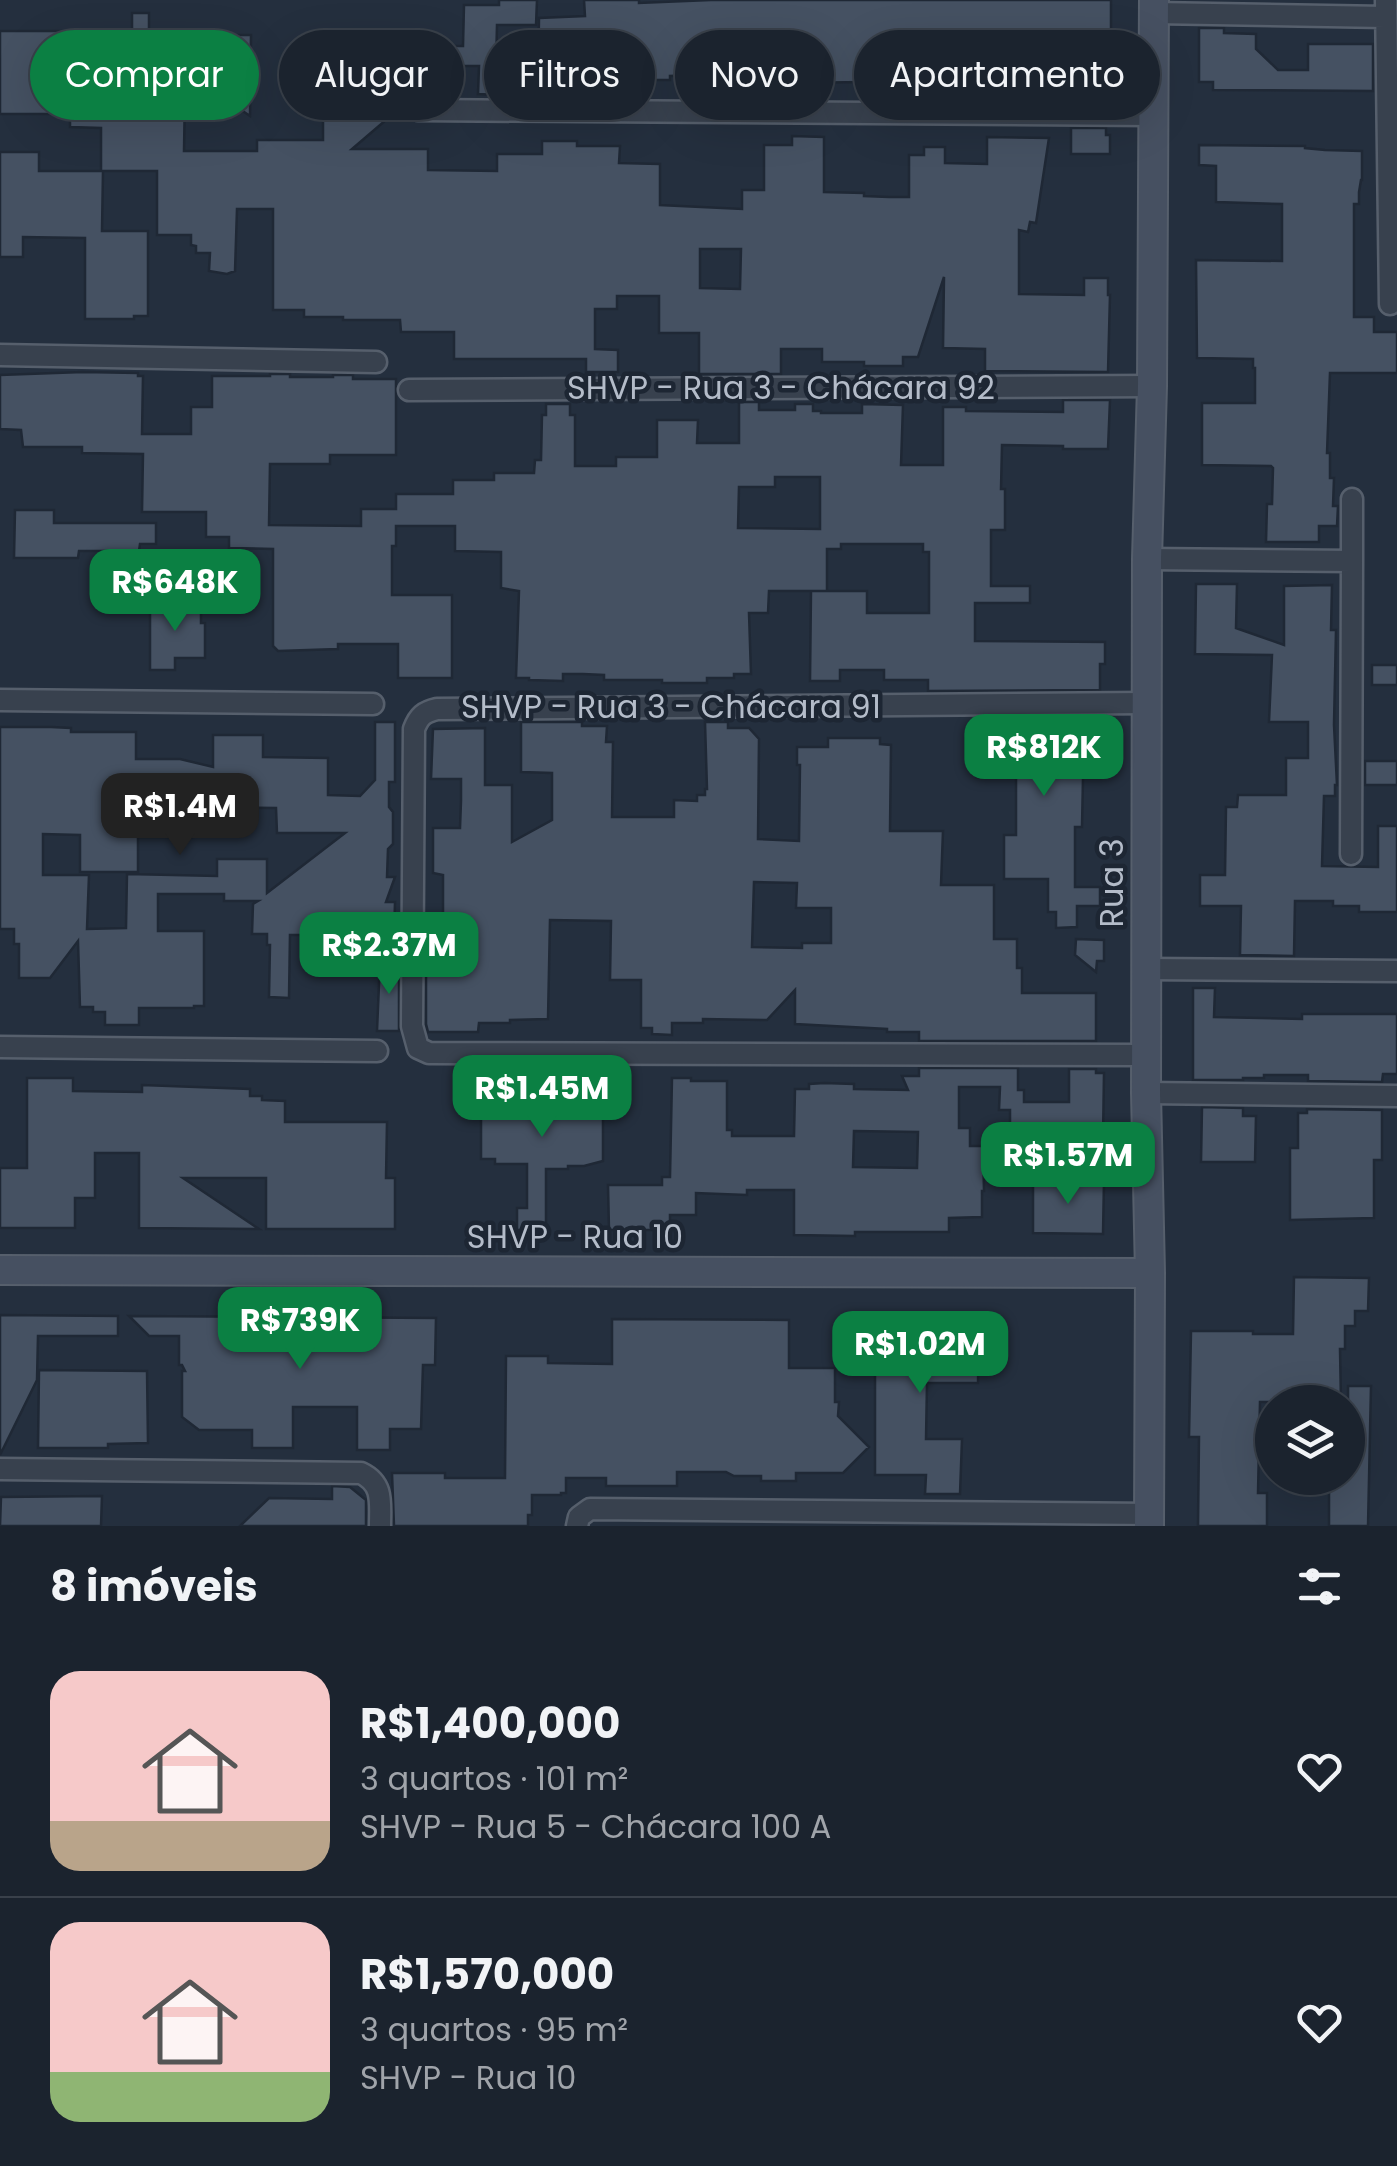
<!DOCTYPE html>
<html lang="pt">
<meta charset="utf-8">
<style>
:root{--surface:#1b232e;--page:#242b36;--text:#f1f3f6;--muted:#a0a4aa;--line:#39404a;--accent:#0b8043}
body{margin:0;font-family:Poppins,sans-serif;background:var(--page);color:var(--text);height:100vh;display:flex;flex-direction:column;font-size:38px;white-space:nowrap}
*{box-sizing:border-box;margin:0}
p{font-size:32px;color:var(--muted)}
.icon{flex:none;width:55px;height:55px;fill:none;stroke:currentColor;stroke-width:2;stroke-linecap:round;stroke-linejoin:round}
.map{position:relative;height:1526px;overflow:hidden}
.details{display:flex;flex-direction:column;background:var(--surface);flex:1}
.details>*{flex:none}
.banner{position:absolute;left:30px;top:30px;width:1338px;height:90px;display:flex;gap:20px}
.fabs{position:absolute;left:1255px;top:1385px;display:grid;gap:20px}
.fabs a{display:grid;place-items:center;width:110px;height:110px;border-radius:50%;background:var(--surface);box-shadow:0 10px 40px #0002,0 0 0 2px var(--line);font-size:50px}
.price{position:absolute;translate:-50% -85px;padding:0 22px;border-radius:20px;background:var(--accent);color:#fff;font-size:32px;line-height:65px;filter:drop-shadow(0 2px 5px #0008)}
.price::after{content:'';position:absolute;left:50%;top:60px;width:30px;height:22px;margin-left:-15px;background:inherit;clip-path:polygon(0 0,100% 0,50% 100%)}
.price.on{background:#222;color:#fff}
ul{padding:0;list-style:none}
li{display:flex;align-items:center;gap:30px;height:250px;padding:0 50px}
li+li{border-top:2px solid var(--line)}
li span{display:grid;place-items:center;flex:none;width:280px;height:200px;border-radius:30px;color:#555}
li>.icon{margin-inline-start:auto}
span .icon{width:120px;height:120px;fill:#fffc;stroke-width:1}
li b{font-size:42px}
h2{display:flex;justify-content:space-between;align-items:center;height:120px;padding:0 50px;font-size:42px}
.tag{padding:0 35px;border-radius:45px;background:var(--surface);box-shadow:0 10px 40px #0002,0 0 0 2px var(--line);font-size:35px;line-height:90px}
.tag.on{background:var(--accent);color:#fff}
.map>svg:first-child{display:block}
.building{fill:#455162;stroke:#1f2835;stroke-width:2.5;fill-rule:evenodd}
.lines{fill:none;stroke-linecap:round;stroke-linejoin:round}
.street-casing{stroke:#565f6c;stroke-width:25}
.secondary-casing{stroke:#565f6c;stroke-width:32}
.street{stroke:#38414e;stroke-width:20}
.secondary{stroke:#465061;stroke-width:28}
.labels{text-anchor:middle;stroke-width:9;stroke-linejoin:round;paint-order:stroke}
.street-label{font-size:32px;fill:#b4bcc9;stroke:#1d2633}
</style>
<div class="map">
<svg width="1397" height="1526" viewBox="0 0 1397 1526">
<rect width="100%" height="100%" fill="#242f3e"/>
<path class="building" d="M 499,0 L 537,0 L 536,25 L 497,25 L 496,66 L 499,66 L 498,95 L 478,94 L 479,66 L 444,66 L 444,46 L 463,46 L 464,5 L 499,5 Z
M 584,0 L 639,0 L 639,3 L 711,0 L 1111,0 L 1111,54 L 1064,54 L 1064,100 L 995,98 L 996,75 L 987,75 L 988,46 L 946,46 L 946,32 L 905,32 L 904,79 L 892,79 L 892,89 L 867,88 L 867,82 L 784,83 L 784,68 L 743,68 L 743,83 L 720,83 L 720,74 L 670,76 L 670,80 L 618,80 L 617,59 L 579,61 L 579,80 L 538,80 L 539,18 L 585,16 Z
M 132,13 L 149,13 L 149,91 L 185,92 L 184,151 L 257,151 L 257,140 L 323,140 L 323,89 L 327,89 L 327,61 L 378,61 L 378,72 L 392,72 L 393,114 L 352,149 L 428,149 L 428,170 L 497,171 L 497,154 L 542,154 L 542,141 L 577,141 L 577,146 L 620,146 L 619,163 L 660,164 L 660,205 L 742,209 L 742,190 L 764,190 L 764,145 L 792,145 L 792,136 L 824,137 L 824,192 L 864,193 L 864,196 L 889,197 L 909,197 L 909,155 L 924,155 L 924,147 L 945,147 L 945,163 L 987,164 L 987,137 L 1049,138 L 1036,223 L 1030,222 L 1028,232 L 1019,230 L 1019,294 L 1084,295 L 1084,278 L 1108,278 L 1108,295 L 1110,295 L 1108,372 L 985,371 L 985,349 L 943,348 L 944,277 L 918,357 L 903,357 L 903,366 L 864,366 L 864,362 L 822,362 L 822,349 L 781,349 L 781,374 L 699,374 L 699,333 L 659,333 L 659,296 L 617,296 L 617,309 L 595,309 L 595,349 L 618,350 L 618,372 L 586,372 L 586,359 L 454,359 L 454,332 L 401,332 L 400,320 L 343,320 L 343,317 L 304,317 L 304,310 L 273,310 L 273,209 L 237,209 L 235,271 L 227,274 L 209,271 L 210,253 L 196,253 L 196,246 L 191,245 L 191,235 L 157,235 L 157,171 L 101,171 L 101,128 L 70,127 L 70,114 L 0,114 L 0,31 L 132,31 ZM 700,249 L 741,249 L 740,289 L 700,288 Z
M 1199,28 L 1224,28 L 1224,33 L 1256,34 L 1256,49 L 1278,70 L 1308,70 L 1308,44 L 1373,44 L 1373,91 L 1213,90 L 1213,82 L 1199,82 Z
M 205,35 L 251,35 L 250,116 L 225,99 L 199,99 L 200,57 L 205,57 Z
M 1071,128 L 1106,128 L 1106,135 L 1110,135 L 1110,154 L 1071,154 Z
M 1199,145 L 1305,146 L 1305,148 L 1325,150 L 1362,151 L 1362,180 L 1361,180 L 1359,192 L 1359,204 L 1354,204 L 1354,317 L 1374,317 L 1374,332 L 1397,332 L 1397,373 L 1330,373 L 1327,453 L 1330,453 L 1330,478 L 1334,478 L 1333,506 L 1338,506 L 1337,526 L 1319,526 L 1319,542 L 1266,542 L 1267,504 L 1272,504 L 1273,468 L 1271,466 L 1202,465 L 1202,403 L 1255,403 L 1255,368 L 1253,368 L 1253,359 L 1197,358 L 1196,260 L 1282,261 L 1282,204 L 1216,202 L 1216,166 L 1199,165 Z
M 0,152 L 39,152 L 39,171 L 103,171 L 102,231 L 148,231 L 148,316 L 134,316 L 134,319 L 85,319 L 85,238 L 23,237 L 23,257 L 0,257 Z
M 83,372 L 138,373 L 138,376 L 143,376 L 142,434 L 191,434 L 191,407 L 212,407 L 212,376 L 270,376 L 270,374 L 290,374 L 290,377 L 333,377 L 333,375 L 353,375 L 353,379 L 396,379 L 396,455 L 330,455 L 330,464 L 270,464 L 269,525 L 361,526 L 361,509 L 396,509 L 396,494 L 453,494 L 453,480 L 494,480 L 494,473 L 534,473 L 535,460 L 541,460 L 542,415 L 546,415 L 546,404 L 570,404 L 570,415 L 575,415 L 575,466 L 616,466 L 616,457 L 657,457 L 657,420 L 698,420 L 697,443 L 739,443 L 739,402 L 759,402 L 759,410 L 795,410 L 795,404 L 813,404 L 813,411 L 821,411 L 821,413 L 862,413 L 862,404 L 903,405 L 901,465 L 943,465 L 943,407 L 966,407 L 966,411 L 1063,412 L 1063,400 L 1110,400 L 1108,449 L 1063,449 L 1063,446 L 1002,445 L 1001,489 L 1005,489 L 1005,530 L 991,530 L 991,586 L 1030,586 L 1030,603 L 975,603 L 975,641 L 1105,642 L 1105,664 L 1100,664 L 1100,690 L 928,691 L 928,680 L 884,680 L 884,670 L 840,670 L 840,681 L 810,681 L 811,591 L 867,591 L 867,613 L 929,613 L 929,552 L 923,552 L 923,544 L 841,544 L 841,549 L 827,549 L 827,591 L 769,591 L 768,613 L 749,613 L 751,674 L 734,674 L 734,678 L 707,678 L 707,683 L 662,683 L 662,680 L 604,680 L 604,675 L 583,674 L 563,674 L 563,681 L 529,680 L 529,678 L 516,678 L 519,591 L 501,588 L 501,552 L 455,551 L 455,526 L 396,526 L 396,546 L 392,546 L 392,595 L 452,595 L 452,678 L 398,678 L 398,644 L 338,644 L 338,649 L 278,651 L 273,646 L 273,549 L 229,548 L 229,537 L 206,537 L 206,512 L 142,512 L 143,454 L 82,453 L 82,447 L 23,447 L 21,430 L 0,429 L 0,375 ZM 775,477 L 820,477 L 820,529 L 738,528 L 739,487 L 775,487 Z
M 15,510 L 54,510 L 54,523 L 156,523 L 156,544 L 140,544 L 139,551 L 79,551 L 78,558 L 14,558 Z
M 1196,584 L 1237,584 L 1236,628 L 1284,645 L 1284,586 L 1332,585 L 1331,630 L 1336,630 L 1334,725 L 1337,785 L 1335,785 L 1335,796 L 1324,796 L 1322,866 L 1378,867 L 1378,826 L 1397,826 L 1397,912 L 1359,912 L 1359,906 L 1333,906 L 1333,901 L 1295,901 L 1294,956 L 1240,955 L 1241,906 L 1200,906 L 1200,875 L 1225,875 L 1226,807 L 1237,807 L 1238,795 L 1286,795 L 1286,758 L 1308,758 L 1308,722 L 1269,722 L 1272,655 L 1195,654 Z
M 150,602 L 201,602 L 201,623 L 205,623 L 205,658 L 175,658 L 175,670 L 150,670 Z
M 1372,665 L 1397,665 L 1397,685 L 1372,685 Z
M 1099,717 L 1100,778 L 1083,778 L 1082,827 L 1075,827 L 1075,887 L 1100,887 L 1100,906 L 1077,906 L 1077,927 L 1056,928 L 1056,912 L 1048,912 L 1048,879 L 1004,879 L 1004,835 L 1016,835 L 1016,778 L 977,777 L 977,718 Z
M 375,722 L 395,722 L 395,782 L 389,782 L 389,807 L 393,812 L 393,844 L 388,849 L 387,877 L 395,877 L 386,902 L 395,902 L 394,939 L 330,938 L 330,935 L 290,935 L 289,998 L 269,997 L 270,945 L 267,945 L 267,934 L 252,934 L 253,904 L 258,901 L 224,901 L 224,894 L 158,894 L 158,931 L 204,931 L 204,1006 L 194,1006 L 194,1008 L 139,1008 L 139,1025 L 105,1025 L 105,1012 L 93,1012 L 93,1007 L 80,1007 L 78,941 L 50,978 L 19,978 L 19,944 L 14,944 L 14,929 L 0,929 L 0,727 L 51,727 L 71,728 L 71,732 L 136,732 L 136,759 L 180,759 L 213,767 L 213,735 L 263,735 L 263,757 L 328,758 L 328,795 L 360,796 L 375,780 ZM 192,807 L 276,808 L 277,833 L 345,833 L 267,893 L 267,859 L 217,859 L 217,876 L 127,874 L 126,928 L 87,929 L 89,875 L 43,875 L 43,834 L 80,835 L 80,872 L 138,872 L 138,837 L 192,837 Z
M 521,722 L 582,722 L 582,726 L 607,726 L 606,742 L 613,742 L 612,817 L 674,817 L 674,800 L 697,801 L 697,795 L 705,795 L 705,789 L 707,789 L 705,722 L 728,722 L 728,728 L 749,728 L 759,739 L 758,839 L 799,841 L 800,765 L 797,765 L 797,747 L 828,747 L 828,738 L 880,738 L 880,744 L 891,745 L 890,831 L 943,831 L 941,885 L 994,885 L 994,939 L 1017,939 L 1017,968 L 1022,968 L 1022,993 L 1096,993 L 1096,1041 L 919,1041 L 919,1032 L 887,1032 L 887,1029 L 795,1024 L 795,990 L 767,1020 L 703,1019 L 703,1023 L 672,1023 L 672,1035 L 652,1034 L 652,1028 L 641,1028 L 641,980 L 610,980 L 611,921 L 550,920 L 548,1019 L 510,1020 L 510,1023 L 479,1023 L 478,1032 L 428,1032 L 426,1024 L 426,961 L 433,961 L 434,919 L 443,919 L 443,875 L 433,873 L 433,828 L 460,828 L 461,801 L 461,779 L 431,779 L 433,729 L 485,728 L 485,785 L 512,785 L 512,842 L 552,820 L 552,773 L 521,772 ZM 754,882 L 797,883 L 796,908 L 831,908 L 831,943 L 802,943 L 802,948 L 752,947 Z
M 1365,761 L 1397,761 L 1397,785 L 1365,785 Z
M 1076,939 L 1104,940 L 1104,961 L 1097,961 L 1096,972 L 1075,955 Z
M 380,961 L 399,961 L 399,1031 L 377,1031 Z
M 1193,988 L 1215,988 L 1214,1017 L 1302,1019 L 1302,1014 L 1397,1014 L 1397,1074 L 1383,1074 L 1382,1082 L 1308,1081 L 1308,1075 L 1264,1075 L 1264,1078 L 1243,1078 L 1243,1080 L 1193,1080 Z
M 919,1068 L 1018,1068 L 1018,1090 L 1024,1090 L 1024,1102 L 1069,1102 L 1069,1069 L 1096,1069 L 1096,1073 L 1104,1073 L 1103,1138 L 1066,1138 L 1065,1126 L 1010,1126 L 1010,1110 L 999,1110 L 1000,1087 L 959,1087 L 959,1128 L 970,1128 L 970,1146 L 983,1146 L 984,1191 L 982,1191 L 982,1217 L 949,1218 L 949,1232 L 855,1232 L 855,1236 L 794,1235 L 794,1190 L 747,1190 L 747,1195 L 696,1193 L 696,1215 L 670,1215 L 670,1230 L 609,1230 L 608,1185 L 662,1185 L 662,1177 L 670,1177 L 672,1078 L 691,1078 L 691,1081 L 727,1081 L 727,1130 L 732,1130 L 732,1136 L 794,1136 L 795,1089 L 809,1089 L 809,1084 L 824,1083 L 854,1084 L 854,1089 L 908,1090 L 902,1076 L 919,1076 ZM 854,1131 L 918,1132 L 917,1168 L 853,1167 Z
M 27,1078 L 73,1078 L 73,1091 L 142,1092 L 142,1085 L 250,1089 L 250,1096 L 262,1096 L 262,1100 L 285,1101 L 285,1122 L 387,1122 L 386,1178 L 395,1178 L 395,1229 L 266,1229 L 266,1178 L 183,1178 L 259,1229 L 139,1228 L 139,1153 L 95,1153 L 95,1198 L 75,1198 L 75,1228 L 0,1228 L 0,1168 L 27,1168 Z
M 567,1092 L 603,1092 L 603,1161 L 584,1166 L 568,1166 L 568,1169 L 546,1169 L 546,1230 L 517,1230 L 517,1208 L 527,1208 L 527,1164 L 495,1164 L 495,1159 L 481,1159 L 481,1094 L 506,1094 L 515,1098 L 555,1098 Z
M 1202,1107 L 1243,1108 L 1243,1116 L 1256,1116 L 1255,1162 L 1201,1162 Z
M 1307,1109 L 1382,1110 L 1382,1160 L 1374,1160 L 1374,1218 L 1290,1220 L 1290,1148 L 1298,1148 L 1298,1113 L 1307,1113 Z
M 1033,1180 L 1104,1181 L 1103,1234 L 1033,1233 Z
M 1294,1277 L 1369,1278 L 1368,1311 L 1355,1311 L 1355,1326 L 1345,1326 L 1345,1349 L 1340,1349 L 1341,1402 L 1260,1402 L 1258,1493 L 1267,1493 L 1267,1526 L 1198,1526 L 1199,1437 L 1189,1437 L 1191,1331 L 1253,1331 L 1253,1334 L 1293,1334 Z
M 0,1315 L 118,1316 L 118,1336 L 38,1336 L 37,1380 L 0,1455 Z
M 129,1316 L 436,1318 L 435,1365 L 423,1365 L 421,1429 L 390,1429 L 390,1450 L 357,1450 L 357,1407 L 293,1407 L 293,1448 L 252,1448 L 252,1430 L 199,1430 L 182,1417 L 182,1371 L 185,1371 L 182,1365 L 179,1365 L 179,1336 L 149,1336 Z
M 612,1319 L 789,1320 L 789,1368 L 835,1368 L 835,1402 L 839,1402 L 838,1416 L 869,1447 L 843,1473 L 796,1473 L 796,1481 L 761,1481 L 761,1476 L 734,1476 L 726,1472 L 677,1472 L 677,1486 L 606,1486 L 606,1478 L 566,1478 L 566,1493 L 561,1493 L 561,1495 L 532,1495 L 532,1515 L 528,1515 L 528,1526 L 394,1526 L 392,1473 L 445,1473 L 445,1478 L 505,1478 L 506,1356 L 548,1356 L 548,1363 L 612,1364 Z
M 871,1320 L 979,1320 L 978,1383 L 927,1383 L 926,1439 L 962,1439 L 960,1494 L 925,1494 L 926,1475 L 875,1475 L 875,1338 L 871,1338 Z
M 39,1370 L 147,1371 L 148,1443 L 108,1444 L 108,1448 L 38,1448 Z
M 1348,1386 L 1371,1386 L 1368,1526 L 1329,1526 L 1329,1478 L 1348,1478 Z
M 332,1486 L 350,1487 L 366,1500 L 366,1526 L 240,1526 L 269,1498 L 332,1499 Z
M 102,1496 L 101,1526 L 0,1526 L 1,1497 Z"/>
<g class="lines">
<defs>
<path id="street" d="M 1386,0 L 1390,304
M 1154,13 L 1385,17
M 418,110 L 1153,115
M 0,355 L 376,362
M 409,390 L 1152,386
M 1147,559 L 1352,561 L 1351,854
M 1352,561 L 1352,499
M 0,700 L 373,704
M 1147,969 L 1397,971
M 0,1047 L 377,1051
M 1146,1055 L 429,1053 L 418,1048 L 412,1026 L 414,729 C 419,716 424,712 437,709 L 1147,703
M 1146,1093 L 1397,1096
M 0,1469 L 361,1473 C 384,1484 380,1503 380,1526
M 577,1526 L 579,1517 L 590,1509 L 1150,1514"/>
<path id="secondary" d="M 0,1270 L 1150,1273
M 1149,1526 L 1150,1273 L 1146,1093 L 1147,559 L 1152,386 L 1154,0"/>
</defs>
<use href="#street" class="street-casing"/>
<use href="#secondary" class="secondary-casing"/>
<use href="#street" class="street"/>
<use href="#secondary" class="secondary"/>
</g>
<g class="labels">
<g class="street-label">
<text x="781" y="399">SHVP - Rua 3 - Chácara 92</text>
<text x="671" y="718">SHVP - Rua 3 - Chácara 91</text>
<text transform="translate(1112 883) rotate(-90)" y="11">Rua 3</text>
<text x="575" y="1248">SHVP - Rua 10</text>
</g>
</g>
</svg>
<div class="fabs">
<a><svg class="icon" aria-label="layers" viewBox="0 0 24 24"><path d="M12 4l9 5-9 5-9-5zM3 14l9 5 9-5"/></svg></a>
</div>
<b class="price" style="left:175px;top:634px">R$648K</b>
<b class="price" style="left:1044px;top:799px">R$812K</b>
<b class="price on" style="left:180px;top:858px">R$1.4M</b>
<b class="price" style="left:389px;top:997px">R$2.37M</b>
<b class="price" style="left:542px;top:1140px">R$1.45M</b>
<b class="price" style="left:1068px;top:1207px">R$1.57M</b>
<b class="price" style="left:300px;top:1372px">R$739K</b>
<b class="price" style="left:920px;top:1396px">R$1.02M</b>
<div class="banner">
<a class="tag on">Comprar</a>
<a class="tag">Alugar</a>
<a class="tag">Filtros</a>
<a class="tag">Novo</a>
<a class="tag">Apartamento</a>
</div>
</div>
<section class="details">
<h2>8 imóveis<svg class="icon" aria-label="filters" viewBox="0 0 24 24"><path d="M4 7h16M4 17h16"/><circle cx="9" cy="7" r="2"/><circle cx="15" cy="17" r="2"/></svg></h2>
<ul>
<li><span style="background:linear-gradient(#f6c9c9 75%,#b9a48a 0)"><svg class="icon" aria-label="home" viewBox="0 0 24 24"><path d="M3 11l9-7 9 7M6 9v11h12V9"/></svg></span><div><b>R$1,400,000</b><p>3 quartos · 101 m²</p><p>SHVP - Rua 5 - Chácara 100 A</p></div><svg class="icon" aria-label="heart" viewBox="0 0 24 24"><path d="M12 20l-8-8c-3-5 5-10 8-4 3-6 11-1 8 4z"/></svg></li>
<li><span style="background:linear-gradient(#f6c9c9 75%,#8fb573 0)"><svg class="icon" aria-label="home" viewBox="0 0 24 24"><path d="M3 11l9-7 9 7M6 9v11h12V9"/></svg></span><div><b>R$1,570,000</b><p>3 quartos · 95 m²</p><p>SHVP - Rua 10</p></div><svg class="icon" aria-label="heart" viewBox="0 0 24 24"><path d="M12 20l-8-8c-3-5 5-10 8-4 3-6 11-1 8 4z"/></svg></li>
</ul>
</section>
